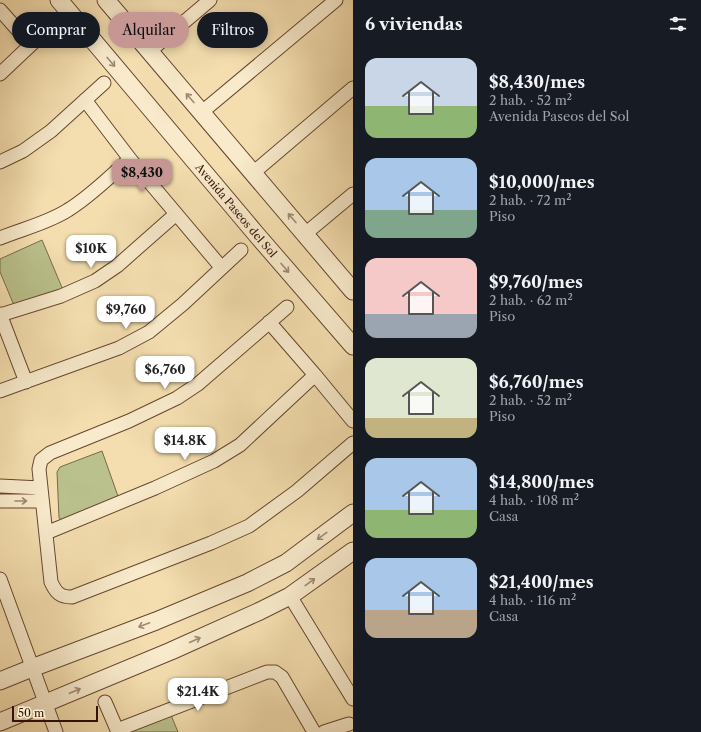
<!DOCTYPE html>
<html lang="es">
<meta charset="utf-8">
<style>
:root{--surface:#171b24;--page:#20242c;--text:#f1f3f6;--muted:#9ea1a6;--accent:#c59692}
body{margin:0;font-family:"Libre Caslon Text",serif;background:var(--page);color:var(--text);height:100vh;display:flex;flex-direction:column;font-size:15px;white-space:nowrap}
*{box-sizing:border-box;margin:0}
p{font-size:13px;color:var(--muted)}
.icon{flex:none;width:22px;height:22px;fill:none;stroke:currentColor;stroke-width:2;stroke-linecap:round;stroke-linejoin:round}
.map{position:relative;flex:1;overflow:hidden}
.sheet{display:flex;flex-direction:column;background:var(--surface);width:348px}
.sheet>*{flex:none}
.hud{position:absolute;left:12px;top:12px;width:281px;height:36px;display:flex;gap:8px}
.scale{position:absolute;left:12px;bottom:10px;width:86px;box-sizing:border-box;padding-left:4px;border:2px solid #351306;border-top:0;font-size:11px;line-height:14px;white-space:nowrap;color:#351306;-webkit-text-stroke:3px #f8eacb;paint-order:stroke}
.price{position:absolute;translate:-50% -34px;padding:0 9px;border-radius:8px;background:#fff;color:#222;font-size:13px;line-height:26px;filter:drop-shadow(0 1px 2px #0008)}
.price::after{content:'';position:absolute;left:50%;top:24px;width:12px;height:9px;margin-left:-6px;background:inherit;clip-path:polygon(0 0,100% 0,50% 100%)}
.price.on{background:var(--accent);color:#111}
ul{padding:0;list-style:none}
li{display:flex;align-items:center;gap:12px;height:100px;padding:0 12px}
li span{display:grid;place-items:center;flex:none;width:112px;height:80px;border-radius:12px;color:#555}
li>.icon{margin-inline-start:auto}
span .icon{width:48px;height:48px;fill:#fffc;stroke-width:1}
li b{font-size:17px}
h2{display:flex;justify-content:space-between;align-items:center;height:48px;padding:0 12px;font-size:17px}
.tag{padding:0 14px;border-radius:18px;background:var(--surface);box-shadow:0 2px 10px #0003;font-size:14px;line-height:36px}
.tag.on{background:var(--accent);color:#111}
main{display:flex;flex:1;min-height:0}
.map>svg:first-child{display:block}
.green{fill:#bac18c;stroke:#786a49}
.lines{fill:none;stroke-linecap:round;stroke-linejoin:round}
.minor-casing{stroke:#654630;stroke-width:15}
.tertiary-casing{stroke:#654630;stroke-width:19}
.minor{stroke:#f8eacb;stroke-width:13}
.tertiary{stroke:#f8eacb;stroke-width:17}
.oneway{stroke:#a08972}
.labels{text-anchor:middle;stroke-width:3.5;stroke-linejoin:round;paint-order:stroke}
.street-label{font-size:11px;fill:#351306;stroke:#f8eacb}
</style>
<main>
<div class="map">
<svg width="353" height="732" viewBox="0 0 353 732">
<rect width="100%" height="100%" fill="#f4deaf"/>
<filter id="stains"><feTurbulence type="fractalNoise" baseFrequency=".005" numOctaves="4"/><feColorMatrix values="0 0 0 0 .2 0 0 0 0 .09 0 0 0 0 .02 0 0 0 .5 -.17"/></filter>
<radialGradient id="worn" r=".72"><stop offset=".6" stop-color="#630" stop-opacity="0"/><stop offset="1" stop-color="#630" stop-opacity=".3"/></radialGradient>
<path class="green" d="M 42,240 L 63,290 L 19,306 L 13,303 L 0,272 L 0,259 Z
M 102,451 L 119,499 L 63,521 L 59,518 L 57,472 L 60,467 Z
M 171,715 L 178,732 L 133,732 L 134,730 Z"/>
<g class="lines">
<defs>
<path id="minor" d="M 0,10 L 31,45
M 150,51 L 210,0
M 0,74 L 53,24
M 85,100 L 130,159 L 221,267
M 202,112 L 336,0
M 0,162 L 23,151 L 51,131 L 104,83
M 253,173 L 353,88
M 305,234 L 353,194
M 0,238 C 22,229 48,223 68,210 C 91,196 110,176 130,159
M 287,307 L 198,384 L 177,398 L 129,421 L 50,453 L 41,460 L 39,469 L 51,582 C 56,593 60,597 72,597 L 211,543 L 249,526 L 297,491 L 353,443
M 0,314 L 26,382
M 0,315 L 61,296 L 95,281 L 117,266 L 176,214
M 269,322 L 315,375 L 353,421
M 0,391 L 119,348 L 149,332 L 183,304 L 241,250
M 0,486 L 41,488
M 0,501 L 42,501
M 46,533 L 155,488 L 214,461 L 240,445 L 315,375
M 0,579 L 56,732
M 290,596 L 353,699
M 105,702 L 118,732
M 117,730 L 267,672 L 275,672 L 282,677 L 314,732
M 324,732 L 349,724"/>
<g id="tertiary">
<path id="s1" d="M 59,0 L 256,234 L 353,346"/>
<path d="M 106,0 L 353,291"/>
<path d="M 0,681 L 32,668 L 156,621 L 247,583 L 286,563 L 353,513"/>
<path d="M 0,722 L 171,651 L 260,611 L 290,596 L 353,551"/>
</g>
</defs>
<use href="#minor" class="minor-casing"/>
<use href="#tertiary" class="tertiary-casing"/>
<use href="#minor" class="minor"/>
<use href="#tertiary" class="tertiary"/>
</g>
<defs><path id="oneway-shaft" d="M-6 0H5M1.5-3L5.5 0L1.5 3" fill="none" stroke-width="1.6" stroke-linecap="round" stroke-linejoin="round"/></defs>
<g class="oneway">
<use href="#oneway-shaft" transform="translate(111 62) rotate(50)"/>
<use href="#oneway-shaft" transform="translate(190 98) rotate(-131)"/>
<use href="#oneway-shaft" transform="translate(292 218) rotate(-131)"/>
<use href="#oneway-shaft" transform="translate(285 268) rotate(49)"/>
<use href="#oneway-shaft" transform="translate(21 501)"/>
<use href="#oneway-shaft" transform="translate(322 536) rotate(144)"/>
<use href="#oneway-shaft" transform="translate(310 582) rotate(-36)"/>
<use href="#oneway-shaft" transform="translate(144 625) rotate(159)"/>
<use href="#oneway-shaft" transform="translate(195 640) rotate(-24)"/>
<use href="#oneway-shaft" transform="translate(75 691) rotate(-23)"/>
</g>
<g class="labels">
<g class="street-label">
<text dy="4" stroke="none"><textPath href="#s1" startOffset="275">Avenida Paseos del Sol</textPath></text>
</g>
</g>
<rect width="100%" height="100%" filter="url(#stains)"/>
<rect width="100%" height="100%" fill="url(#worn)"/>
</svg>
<div class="scale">50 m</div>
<b class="price on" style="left:142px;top:193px">$8,430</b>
<b class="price" style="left:91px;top:269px">$10K</b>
<b class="price" style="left:126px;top:330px">$9,760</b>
<b class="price" style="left:165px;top:390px">$6,760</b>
<b class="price" style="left:185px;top:461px">$14.8K</b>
<b class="price" style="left:198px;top:712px">$21.4K</b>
<div class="hud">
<a class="tag">Comprar</a>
<a class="tag on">Alquilar</a>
<a class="tag">Filtros</a>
</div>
</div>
<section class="sheet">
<h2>6 viviendas<svg class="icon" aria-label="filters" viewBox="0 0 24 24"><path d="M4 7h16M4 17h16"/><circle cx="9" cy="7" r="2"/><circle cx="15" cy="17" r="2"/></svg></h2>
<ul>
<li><span style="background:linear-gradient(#c9d6e8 60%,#8fb573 0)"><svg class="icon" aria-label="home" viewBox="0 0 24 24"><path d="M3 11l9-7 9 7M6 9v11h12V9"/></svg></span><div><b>$8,430/mes</b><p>2 hab. · 52 m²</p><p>Avenida Paseos del Sol</p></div></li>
<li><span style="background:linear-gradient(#a9c7e8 65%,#7fa58c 0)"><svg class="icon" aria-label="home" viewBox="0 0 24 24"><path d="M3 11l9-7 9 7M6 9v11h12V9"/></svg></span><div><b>$10,000/mes</b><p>2 hab. · 72 m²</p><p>Piso</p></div></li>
<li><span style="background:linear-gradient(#f6c9c9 70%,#9aa5b1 0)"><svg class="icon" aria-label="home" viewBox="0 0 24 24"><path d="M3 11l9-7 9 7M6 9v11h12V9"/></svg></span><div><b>$9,760/mes</b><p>2 hab. · 62 m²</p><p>Piso</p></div></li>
<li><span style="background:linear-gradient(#dfe7d0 75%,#c2b280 0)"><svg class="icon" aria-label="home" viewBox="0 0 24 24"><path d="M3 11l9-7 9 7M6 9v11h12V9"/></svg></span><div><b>$6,760/mes</b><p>2 hab. · 52 m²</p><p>Piso</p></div></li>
<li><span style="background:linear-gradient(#a9c7e8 65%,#8fb573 0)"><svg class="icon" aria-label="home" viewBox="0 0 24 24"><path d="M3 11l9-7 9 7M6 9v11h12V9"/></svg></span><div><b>$14,800/mes</b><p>4 hab. · 108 m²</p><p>Casa</p></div></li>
<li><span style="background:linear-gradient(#a9c7e8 65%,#b9a48a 0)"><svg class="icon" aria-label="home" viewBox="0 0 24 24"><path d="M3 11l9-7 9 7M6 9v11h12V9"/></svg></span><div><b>$21,400/mes</b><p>4 hab. · 116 m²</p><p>Casa</p></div></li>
</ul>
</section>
</main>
